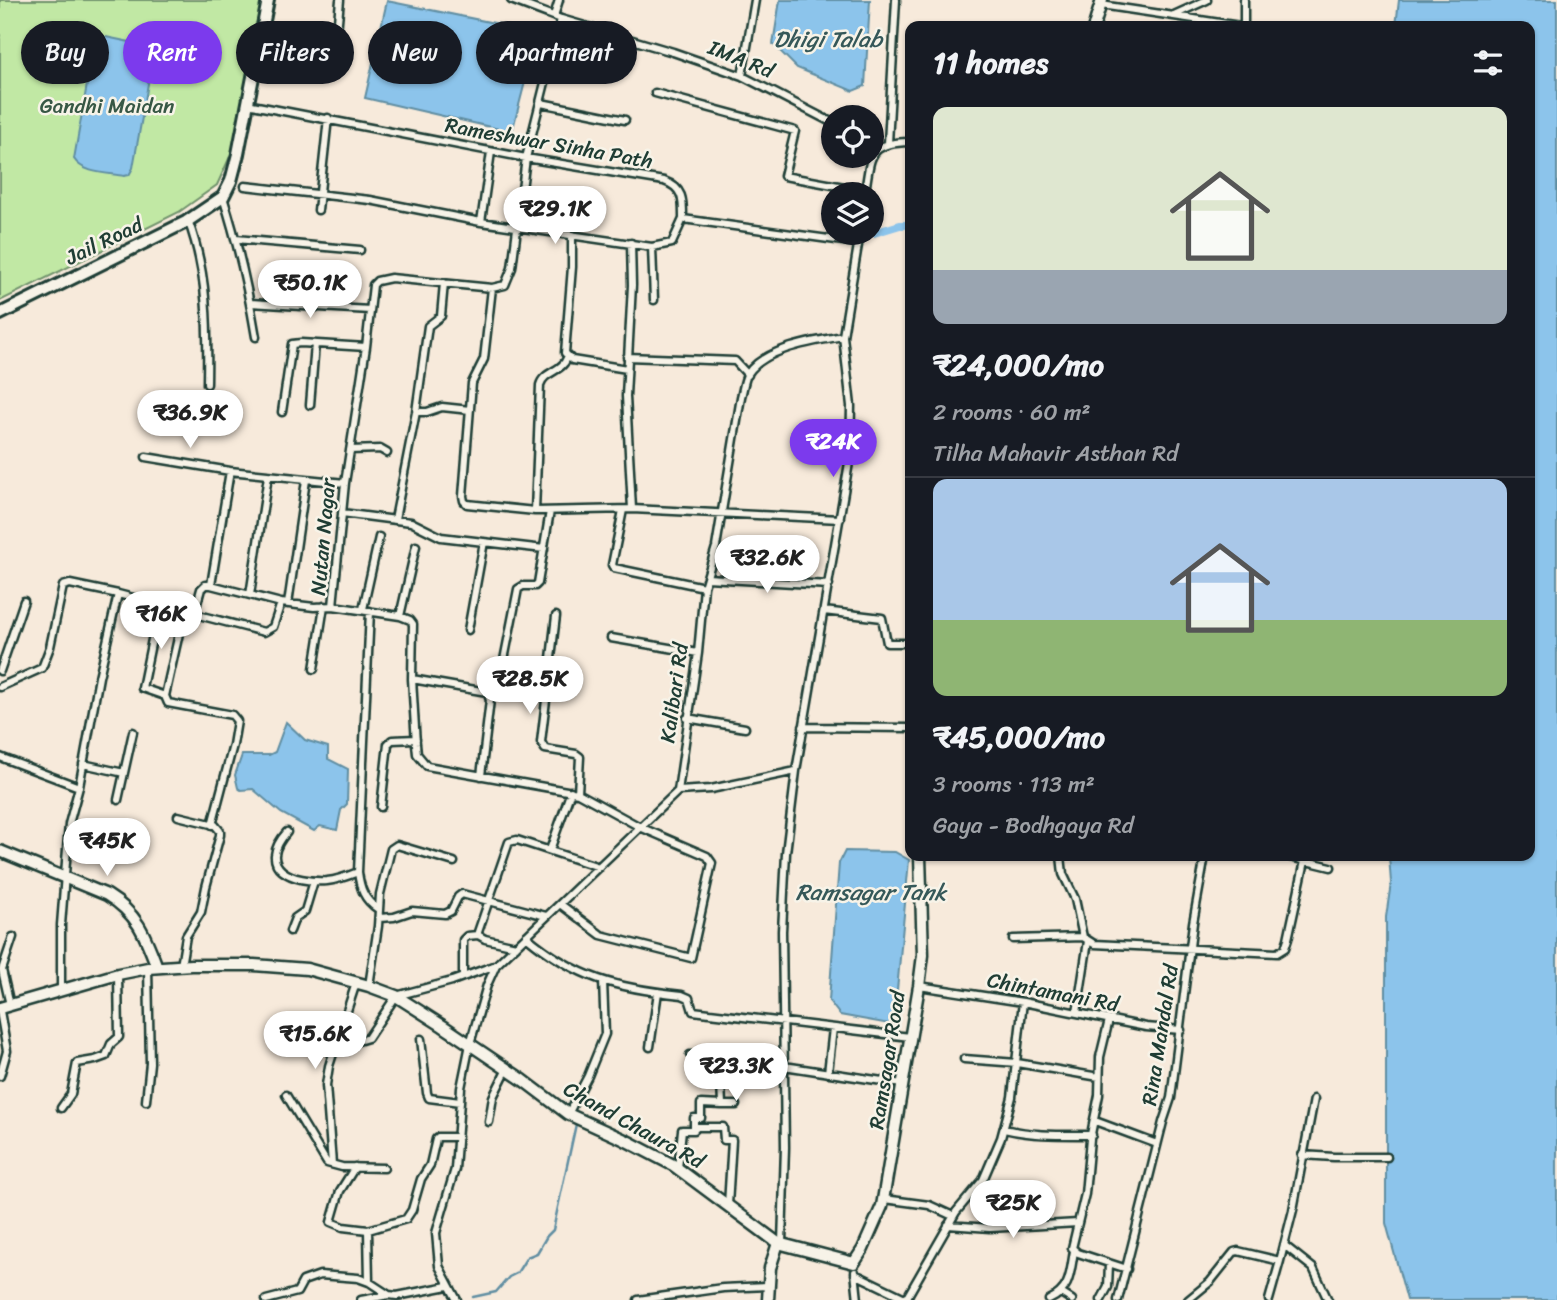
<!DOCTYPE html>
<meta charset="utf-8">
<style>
:root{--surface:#171b24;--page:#20242c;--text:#f1f3f6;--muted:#9ea1a6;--line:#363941;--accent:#7c3aed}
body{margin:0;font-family:Sriracha,sans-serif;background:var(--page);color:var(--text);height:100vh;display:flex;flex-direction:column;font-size:26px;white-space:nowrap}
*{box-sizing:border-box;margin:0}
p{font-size:23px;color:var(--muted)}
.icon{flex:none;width:38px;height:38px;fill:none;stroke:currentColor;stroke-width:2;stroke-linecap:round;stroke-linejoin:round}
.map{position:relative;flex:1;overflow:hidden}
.sheet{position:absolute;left:905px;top:21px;width:630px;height:840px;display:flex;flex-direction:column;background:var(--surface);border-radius:14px;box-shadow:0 2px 5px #0004}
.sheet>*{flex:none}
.top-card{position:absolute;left:21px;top:21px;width:665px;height:63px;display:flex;gap:14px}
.buttons{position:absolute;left:821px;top:105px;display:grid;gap:14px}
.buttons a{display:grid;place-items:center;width:63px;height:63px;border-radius:50%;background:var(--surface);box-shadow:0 2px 5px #0004;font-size:35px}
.price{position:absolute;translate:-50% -60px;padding:0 16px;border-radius:24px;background:#fff;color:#222;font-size:23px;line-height:46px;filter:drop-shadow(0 2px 4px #0008)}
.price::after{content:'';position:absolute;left:50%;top:42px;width:21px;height:16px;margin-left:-10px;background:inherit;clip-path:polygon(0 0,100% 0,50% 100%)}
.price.selected{background:var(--accent);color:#fff}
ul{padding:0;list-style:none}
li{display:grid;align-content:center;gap:14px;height:371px;padding:0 28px}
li+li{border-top:2px solid var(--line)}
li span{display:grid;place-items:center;height:217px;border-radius:14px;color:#555}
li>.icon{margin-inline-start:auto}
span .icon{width:126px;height:126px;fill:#fffc;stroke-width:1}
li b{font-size:30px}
h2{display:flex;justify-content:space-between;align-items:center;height:84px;padding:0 28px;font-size:30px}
.tag{padding:0 24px;border-radius:32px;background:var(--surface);box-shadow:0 2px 5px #0004;font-size:24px;line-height:63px}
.tag.selected{background:var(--accent);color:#fff}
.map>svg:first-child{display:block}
.green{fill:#c1e8a4;stroke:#70926c;stroke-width:2}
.water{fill:#8cc4eb;stroke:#608ea2;stroke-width:2}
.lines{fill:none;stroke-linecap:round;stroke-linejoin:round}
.stream{stroke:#608ea2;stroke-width:2.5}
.canal{stroke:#8cc4eb;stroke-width:8}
.street-casing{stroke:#1f3d34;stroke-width:11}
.secondary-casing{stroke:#1f3d34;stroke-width:15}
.primary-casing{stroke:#1f3d34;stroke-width:16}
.street{stroke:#f7f3e8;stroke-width:6}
.secondary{stroke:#f7f3e8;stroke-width:10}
.primary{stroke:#f7f3e8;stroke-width:10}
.labels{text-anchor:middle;stroke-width:5;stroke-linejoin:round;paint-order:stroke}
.street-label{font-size:21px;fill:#1f3d34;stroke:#f7f3e8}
.park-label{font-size:21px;fill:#375745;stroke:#f7f3e8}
.water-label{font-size:23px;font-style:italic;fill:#355859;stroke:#f7f3e8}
</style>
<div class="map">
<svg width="1557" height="1300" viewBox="0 0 1557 1300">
<rect width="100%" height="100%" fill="#f7eadb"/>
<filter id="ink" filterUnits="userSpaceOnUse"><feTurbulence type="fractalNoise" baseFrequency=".0143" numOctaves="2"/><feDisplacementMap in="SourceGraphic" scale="14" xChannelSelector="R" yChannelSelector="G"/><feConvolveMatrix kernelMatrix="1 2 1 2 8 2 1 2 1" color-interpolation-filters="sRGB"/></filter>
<g filter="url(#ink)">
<path class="green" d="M 0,0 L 262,0 L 233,150 L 217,185 L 179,212 L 0,301 Z"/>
<path class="water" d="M 780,0 L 870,0 L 865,86 L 853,91 L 797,68 L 773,44 Z
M 1399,0 L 1557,0 L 1557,1300 L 1407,1300 L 1386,1223 L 1386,917 L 1391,883 L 1389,856 L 1530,856 L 1530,26 L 1396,26 Z
M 387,1 L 538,32 L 512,132 L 365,98 Z
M 106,37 L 149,46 L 154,50 L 133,168 L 129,175 L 124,176 C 109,173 83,174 74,159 L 94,44 L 101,38 Z
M 286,722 L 305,740 L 328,747 L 328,759 L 348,769 L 347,804 L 341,810 L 337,830 L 320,826 L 314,831 L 281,813 L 253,789 L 241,790 L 238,788 L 235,775 L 242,755 L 269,755 L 275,752 Z
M 845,851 L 895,852 L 909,860 L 895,1012 L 889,1024 L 840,1015 L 829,1001 L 839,863 Z"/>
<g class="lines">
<path class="stream" d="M 473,1297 L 496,1292 L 509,1277 L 517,1273 L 527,1257 L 537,1253 L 547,1236 L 553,1230 L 576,1124"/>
<path class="canal" d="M 874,233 L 900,225 L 910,225"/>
<defs>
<path id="street" d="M 511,0 L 561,19 L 673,52 L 742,76 L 833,123
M 1101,5 L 1240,26
M 1174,15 L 1207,0
M 554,16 L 559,0
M 1244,26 L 1244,0
M 333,75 L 340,0
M 742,76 L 755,0
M 655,93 L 795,131 L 784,176 L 866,191
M 541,103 L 625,120
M 247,104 L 526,158 L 664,181 C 684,188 683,201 683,219 L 858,243
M 888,143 L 896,0
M 245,186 L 370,200 L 481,222 L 652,247 L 672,243 L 683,219
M 865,192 C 871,155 868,143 910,142
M 223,197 C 238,244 248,289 256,337
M 318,210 L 328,118
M 188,220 C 208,273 208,328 207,384
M 481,222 L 491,152
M 572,235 L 572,267 L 565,353 L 572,360 L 627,369
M 236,239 L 360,250
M 631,243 L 632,285 L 626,396 L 632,509
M 652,247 L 654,300
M 492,288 L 484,359 L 472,383 L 463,496 L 464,501 L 467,504 L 535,511 L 540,385 C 544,371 562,372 567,358
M 250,303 L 370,310
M 627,357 L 735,361 L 748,375
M 310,405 L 315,344
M 282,412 L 292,344 L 301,343 L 366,347
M 416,412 L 427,412 L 442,407 L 470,410
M 350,450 L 380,449 L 387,453
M 146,457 L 230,471
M 623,510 L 612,565 L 614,568 L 704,587
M 535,511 L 632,509 L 840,519
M 342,513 L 411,522 L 441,537 L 544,549
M 395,519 L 416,412 L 428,326 L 441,316 L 444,283
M 707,578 L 829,585
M 250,595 L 268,476
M 281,603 L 211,585 L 230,471 L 345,483
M 288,604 L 306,480
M 159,605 L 142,688 L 165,696 L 168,703 L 232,715 L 237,721 L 233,745 L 212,825
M 363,609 L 379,537
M 370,611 L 358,872 C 360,888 364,900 378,909
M 824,611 L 882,618 L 887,643 L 910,643
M 194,614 L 201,589 L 205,585 L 211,585
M 400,616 L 416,546
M 556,616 L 541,742 L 545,749 L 576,754 L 580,757 L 578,793
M 468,630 L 484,542
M 611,638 L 698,653
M 314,669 L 324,606
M 0,671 L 24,601
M 412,679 L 487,692 L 490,700 L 481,776
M 0,687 L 42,668 L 50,647 L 63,586 L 70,584 L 118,594
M 165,696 L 184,611
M 489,696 L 493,672 L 503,665 L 518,589 L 523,586 L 535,586 L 538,583 L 550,511
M 687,718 L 745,728
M 803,727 L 910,728
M 0,757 L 79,787
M 83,764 L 124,773
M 678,791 L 711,789 L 796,771
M 118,800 L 133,732
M 381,807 L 388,744 L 392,740 L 416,739
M 178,816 L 215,825 L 220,831 L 220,835 L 206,887 L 201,912 L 186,936 L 181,966
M 287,832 C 255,868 293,883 327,881 C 338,880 348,876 358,872
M 550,850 L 571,791
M 1061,856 L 1063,874 L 1075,899 L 1083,937
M 1286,856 L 1331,867
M 560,904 L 601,935 L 691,958 L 712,863 L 707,856 L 640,827 L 578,793 L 427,766 L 417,754 L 416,744 L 412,679 L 413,624 L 410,620 L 400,616 L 333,606 L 345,483 L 366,347 L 373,285 L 377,281 L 391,278 L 492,288 L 505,285 L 512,268 L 526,158 L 561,19
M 379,918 L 394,917 L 412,911 L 445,914 L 451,911 L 458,897 L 462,894 L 546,916
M 290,931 L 295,918 L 305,911 L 314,881
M 526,936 C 578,979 616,988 682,995 L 689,998 L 693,1011 L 910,1037
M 1013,939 L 1083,937 L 1094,944 L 1277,953 L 1285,948 L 1288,939 L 1305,861
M 516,946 L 485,939 L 478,935 L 478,932 L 509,842 L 517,840 L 599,867
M 463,977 L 463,940 L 467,936 L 478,935
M 369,986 L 378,926 L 380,894 L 391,849 L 397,845 L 454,862
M 919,986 L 1023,1002 L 1146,1027 L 1181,1030
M 61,991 L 61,925 L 69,824 L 79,787 L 99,677 L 118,594 L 264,632 L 273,627 L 281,603 L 314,607 L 333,606
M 10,1005 L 2,970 L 13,937
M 0,1011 L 7,1051 L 0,1076
M 1077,1013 L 1088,941
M 1109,1020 L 1100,1057 L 1099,1095 L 1090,1139 L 1085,1194 L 1072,1248 L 1078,1253 L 1127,1269
M 340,1037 L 358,1041 L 368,1038 L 396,996 L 452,981 L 496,965
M 421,1039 L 427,1093 L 429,1098 L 460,1102
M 650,1047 L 658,992
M 690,1055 L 784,1067
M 964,1059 L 1017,1063 L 1099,1077
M 784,1066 L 902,1084
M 828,1073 L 833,1028
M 286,1095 L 327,1163 L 342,1167 L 384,1168
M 146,1101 L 150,1063 L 148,968
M 722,1105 L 736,1105
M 61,1108 L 71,1094 L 77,1063 L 95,1060 L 106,1056 L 111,1044 L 119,1037 L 118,974
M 568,1114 L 588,1076 L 605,1034 L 603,981
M 1095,1121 L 1157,1144
M 489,1122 L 493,1097 L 507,1069
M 1004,1129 C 1033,1136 1062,1135 1092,1135
M 694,1130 L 694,1118 L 701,1118 L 701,1104 L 722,1105 L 720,1059
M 1302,1155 L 1334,1157 L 1387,1157
M 332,1164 L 326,1085 L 329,1066 L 356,983
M 355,1167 L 340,1191 L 331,1222 L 343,1227 L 368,1230 L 406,1219 L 412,1210 L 421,1179 L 430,1165 L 436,1139 L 438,1137 L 458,1137
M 678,1168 L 682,1130 L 694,1130 L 697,1127 L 723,1127 L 724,1140 L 732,1140 L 728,1205
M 884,1199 L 929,1205 L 953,1216
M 948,1225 L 990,1228 L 1078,1223
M 368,1230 L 369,1282
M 782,1243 L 785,1147 L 782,931 L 786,853 L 796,771 L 850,457 L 851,406 L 843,336 L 860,233
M 1284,1245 L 1313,1268 L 1328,1300
M 855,1272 L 858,1300
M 855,1274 L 909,1300
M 1061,1293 L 1072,1300
M 906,1299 L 956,1212 L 983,1180 L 1001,1138 L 1012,1097 L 1023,1002
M 266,1300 L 297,1292 L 303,1281 L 320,1275 L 358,1278 L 369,1282 L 389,1295 L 397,1296 L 448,1286
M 361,1300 L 389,1295
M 457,1300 L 439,1266 L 436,1233 L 455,1169 L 461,1088 L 470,1044 L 487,985 L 496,965 L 678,791 L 698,653 L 704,587 L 716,547 L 741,397 C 743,390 744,381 747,375 C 763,348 815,341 843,336
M 638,1300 L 723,1288 L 768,1286
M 1049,1300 C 1071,1290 1070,1273 1074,1251
M 1101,1300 L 1108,1287 L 1109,1264
M 1118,1300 L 1163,1122 L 1171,1098 L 1193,923 L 1205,856
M 1188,1300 L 1210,1282 L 1234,1252 L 1238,1251 L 1280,1261 L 1293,1210 L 1314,1099
M 1269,1300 L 1280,1261"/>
<path id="secondary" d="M 1094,26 L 1102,0
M 0,851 L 107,895 C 138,914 145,935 157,967
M 0,1008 L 118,974 L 148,968 L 191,965 L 254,965 L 307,969 L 369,986 L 396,996 L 443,1026 L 523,1080 L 568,1114 L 625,1140 L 673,1165 L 778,1243
M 768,1300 L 770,1268 L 778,1243 L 854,1263 L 863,1249 L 882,1206 L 919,986 L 923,955 L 920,856"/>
<path id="primary" d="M 0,314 L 186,222 L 223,197 L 231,181 L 238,154 L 268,0"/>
</defs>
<use href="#street" class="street-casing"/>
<use href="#secondary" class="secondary-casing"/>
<use href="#primary" class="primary-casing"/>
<use href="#street" class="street"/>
<use href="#secondary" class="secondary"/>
<use href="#primary" class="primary"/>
</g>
</g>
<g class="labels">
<g class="street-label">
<text transform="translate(741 59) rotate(22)" y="7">IMA Rd</text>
<text transform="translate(549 143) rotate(10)" y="7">Rameshwar Sinha Path</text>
<text transform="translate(104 241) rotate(-26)" y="7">Jail Road</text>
<text transform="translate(323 537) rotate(-85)" y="7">Nutan Nagar</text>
<text transform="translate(674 693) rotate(-82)" y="7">Kalibari Rd</text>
<text transform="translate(1053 992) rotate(11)" y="7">Chintamani Rd</text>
<text transform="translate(1160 1035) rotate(-81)" y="7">Rina Mandal Rd</text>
<text transform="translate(887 1060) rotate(-81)" y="7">Ramsagar Road</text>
<text transform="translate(634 1125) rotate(29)" y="7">Chand Chaura Rd</text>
</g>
<g class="park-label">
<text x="107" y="113">Gandhi Maidan</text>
</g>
<g class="water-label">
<text x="828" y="47">Dhigi Talab</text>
<text x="871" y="900">Ramsagar Tank</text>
</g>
</g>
</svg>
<div class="buttons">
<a><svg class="icon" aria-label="locate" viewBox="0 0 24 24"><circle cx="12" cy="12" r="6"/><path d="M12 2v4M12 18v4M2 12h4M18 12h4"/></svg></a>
<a><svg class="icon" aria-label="layers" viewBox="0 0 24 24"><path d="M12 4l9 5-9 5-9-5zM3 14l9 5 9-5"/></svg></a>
</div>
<b class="price" style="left:555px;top:246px">₹29.1K</b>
<b class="price" style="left:310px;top:320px">₹50.1K</b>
<b class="price" style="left:190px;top:450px">₹36.9K</b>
<b class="price selected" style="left:833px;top:479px">₹24K</b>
<b class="price" style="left:767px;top:595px">₹32.6K</b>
<b class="price" style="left:161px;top:651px">₹16K</b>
<b class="price" style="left:530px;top:716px">₹28.5K</b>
<b class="price" style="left:107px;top:878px">₹45K</b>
<b class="price" style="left:315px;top:1071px">₹15.6K</b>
<b class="price" style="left:736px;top:1103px">₹23.3K</b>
<b class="price" style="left:1013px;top:1240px">₹25K</b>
<div class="top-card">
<a class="tag">Buy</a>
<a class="tag selected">Rent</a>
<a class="tag">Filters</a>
<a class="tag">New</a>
<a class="tag">Apartment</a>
</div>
<section class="sheet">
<h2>11 homes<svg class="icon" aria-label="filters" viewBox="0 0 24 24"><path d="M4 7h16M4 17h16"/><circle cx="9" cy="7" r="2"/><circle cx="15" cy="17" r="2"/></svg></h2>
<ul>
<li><span style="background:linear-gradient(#dfe7d0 75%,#9aa5b1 0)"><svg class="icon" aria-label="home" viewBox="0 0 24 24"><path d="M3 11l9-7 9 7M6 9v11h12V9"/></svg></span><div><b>₹24,000/mo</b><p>2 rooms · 60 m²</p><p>Tilha Mahavir Asthan Rd</p></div></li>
<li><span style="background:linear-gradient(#a9c7e8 65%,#8fb573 0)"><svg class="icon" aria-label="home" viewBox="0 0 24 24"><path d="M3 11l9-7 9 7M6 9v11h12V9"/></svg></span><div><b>₹45,000/mo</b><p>3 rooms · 113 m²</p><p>Gaya - Bodhgaya Rd</p></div></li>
</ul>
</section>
</div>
